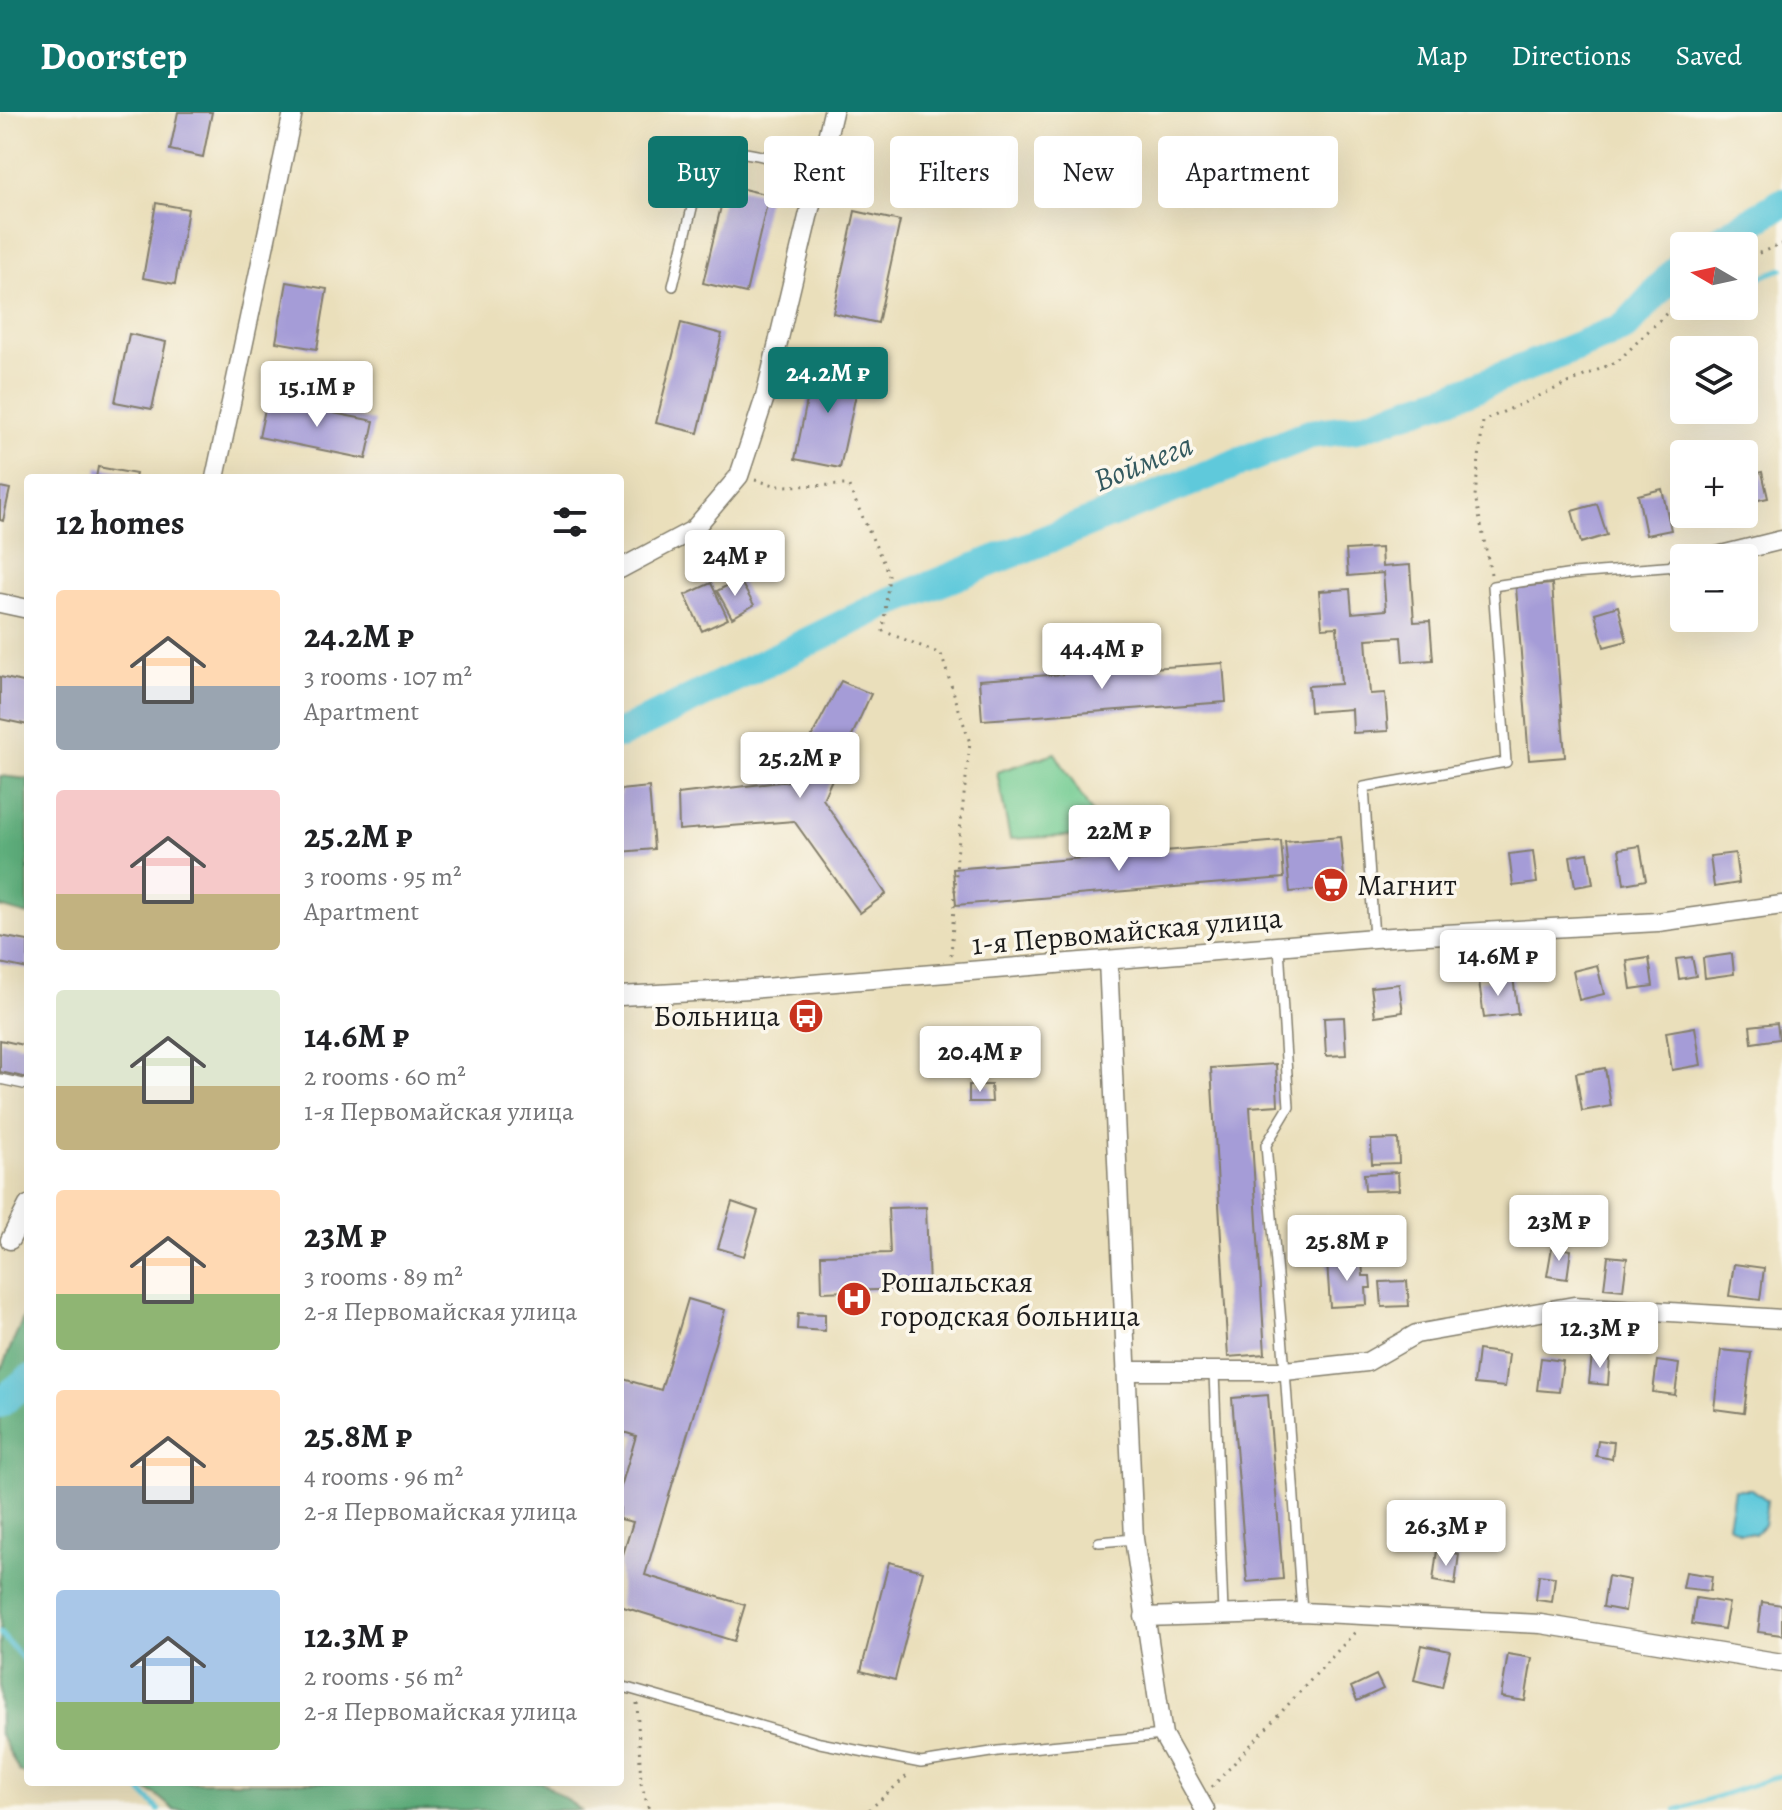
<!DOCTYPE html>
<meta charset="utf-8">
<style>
:root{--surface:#fff;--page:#f6f6f6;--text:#202124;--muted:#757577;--accent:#0f766e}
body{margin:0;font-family:Alegreya,serif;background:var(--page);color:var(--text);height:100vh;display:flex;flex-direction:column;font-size:30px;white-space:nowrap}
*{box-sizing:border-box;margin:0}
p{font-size:26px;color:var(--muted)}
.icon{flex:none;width:44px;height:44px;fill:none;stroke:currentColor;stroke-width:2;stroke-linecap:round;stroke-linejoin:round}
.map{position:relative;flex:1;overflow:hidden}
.drawer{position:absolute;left:24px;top:362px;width:600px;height:1312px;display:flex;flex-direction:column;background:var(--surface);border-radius:8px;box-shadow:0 8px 32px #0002}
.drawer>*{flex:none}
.top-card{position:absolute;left:648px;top:24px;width:760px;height:72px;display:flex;gap:16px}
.needle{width:52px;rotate:279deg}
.controls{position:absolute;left:1670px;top:120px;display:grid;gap:16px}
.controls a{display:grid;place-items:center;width:88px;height:88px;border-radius:8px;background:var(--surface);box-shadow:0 8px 32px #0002;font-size:40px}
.price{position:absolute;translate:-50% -68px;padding:0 18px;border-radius:8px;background:#fff;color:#222;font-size:26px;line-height:52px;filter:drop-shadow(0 2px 4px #0008)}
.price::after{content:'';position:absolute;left:50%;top:48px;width:24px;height:18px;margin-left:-12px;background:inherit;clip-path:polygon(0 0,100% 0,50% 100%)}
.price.active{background:var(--accent);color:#fff}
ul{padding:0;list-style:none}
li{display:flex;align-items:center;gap:24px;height:200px;padding:0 32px}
li span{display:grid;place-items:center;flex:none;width:224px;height:160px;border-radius:8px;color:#555}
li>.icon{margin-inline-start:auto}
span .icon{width:96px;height:96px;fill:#fffc;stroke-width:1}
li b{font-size:34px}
h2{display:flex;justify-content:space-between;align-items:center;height:96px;padding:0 32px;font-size:34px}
.pill{padding:0 28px;border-radius:8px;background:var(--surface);box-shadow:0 8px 32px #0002;font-size:28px;line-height:72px}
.pill.active{background:var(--accent);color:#fff}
header{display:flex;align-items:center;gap:48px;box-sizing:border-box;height:112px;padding:0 40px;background:var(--accent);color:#fff}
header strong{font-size:38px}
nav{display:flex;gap:44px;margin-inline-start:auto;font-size:28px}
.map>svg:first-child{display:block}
.green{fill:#73cc93;stroke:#487458;stroke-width:2}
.forest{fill:#5eb07d;stroke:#3d664c;stroke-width:2}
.water{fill:#5fc9db;stroke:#3e727c;stroke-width:2}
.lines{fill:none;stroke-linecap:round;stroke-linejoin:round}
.stream{stroke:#5fc9db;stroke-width:5}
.river{stroke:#5fc9db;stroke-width:30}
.building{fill:#a59cd7}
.service-casing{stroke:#837e6c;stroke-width:12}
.minor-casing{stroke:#837e6c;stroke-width:21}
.path{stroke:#837e6c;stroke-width:3;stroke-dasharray:2 6;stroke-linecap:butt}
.service{stroke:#fff;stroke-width:9}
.minor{stroke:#fff;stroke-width:18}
.labels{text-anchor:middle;stroke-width:7;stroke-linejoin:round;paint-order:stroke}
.poi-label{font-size:30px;fill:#1c1c1c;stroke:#fbf7ec;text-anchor:start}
.street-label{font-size:30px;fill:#1c1c1c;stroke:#fbf7ec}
.water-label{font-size:32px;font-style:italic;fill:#33595f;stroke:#fbf7ec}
</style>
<header>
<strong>Doorstep</strong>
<nav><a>Map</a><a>Directions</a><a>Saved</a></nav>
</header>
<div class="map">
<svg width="1782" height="1698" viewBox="0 0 1782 1698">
<rect width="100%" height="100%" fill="#fbf7ec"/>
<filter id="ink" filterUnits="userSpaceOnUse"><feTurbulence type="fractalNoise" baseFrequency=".0125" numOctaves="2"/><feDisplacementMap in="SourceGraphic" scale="16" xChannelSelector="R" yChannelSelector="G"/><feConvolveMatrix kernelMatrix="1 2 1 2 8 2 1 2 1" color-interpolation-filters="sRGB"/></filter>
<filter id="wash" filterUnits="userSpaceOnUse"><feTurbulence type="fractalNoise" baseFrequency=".006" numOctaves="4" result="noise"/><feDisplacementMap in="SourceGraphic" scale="32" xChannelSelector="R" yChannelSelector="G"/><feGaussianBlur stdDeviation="1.8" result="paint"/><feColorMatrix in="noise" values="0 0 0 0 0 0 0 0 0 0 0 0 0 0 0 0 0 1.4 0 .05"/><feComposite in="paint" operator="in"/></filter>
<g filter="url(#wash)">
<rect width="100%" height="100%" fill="#eadfbb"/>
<path class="green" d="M 1055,641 L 1105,722 L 1010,727 L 997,660 Z"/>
<path class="forest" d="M 0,664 L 28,667 L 28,803 L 0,795 Z
M 28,1195 L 28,1664 L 19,1659 L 0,1622 L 0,1260 Z
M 131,1670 L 542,1670 L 581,1698 L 174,1698 L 155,1682 Z"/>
<path class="water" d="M 1734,1377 L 1752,1377 L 1767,1388 L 1764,1413 L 1755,1422 L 1740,1420 L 1728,1413 Z"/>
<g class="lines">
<path class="stream" d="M 1744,171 L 1782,157
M 0,1521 L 28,1553
M 132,1670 L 159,1698
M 1676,1698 L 1782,1663"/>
<path class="river" d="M 1710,134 L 1782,91
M 620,622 L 885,492 L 1310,322 L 1357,316 L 1454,284 L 1625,215 L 1684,150
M 0,1291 L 28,1268"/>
</g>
<g id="blocks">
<path class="building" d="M 178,0 L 212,0 L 203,45 L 170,38 Z
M 726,73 L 769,83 L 746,181 L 703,171 Z
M 156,91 L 188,97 L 175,172 L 143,166 Z
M 855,99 L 900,109 L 878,211 L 833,201 Z
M 287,170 L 327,177 L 317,237 L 276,230 Z
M 681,211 L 722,222 L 698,321 L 656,311 Z
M 129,222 L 166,230 L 152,297 L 115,290 Z
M 815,250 L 861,259 L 840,356 L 795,347 Z
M 267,288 L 374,309 L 366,347 L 259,325 Z
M 98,355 L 136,362 L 135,366 L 96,366 Z
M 1762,360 L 1768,386 L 1744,391 L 1744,364 Z
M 0,375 L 10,377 L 3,409 L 0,408 Z
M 1662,377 L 1671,418 L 1646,423 L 1638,383 Z
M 1597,392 L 1607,423 L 1581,431 L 1572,399 Z
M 1381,436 L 1382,455 L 1410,453 L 1414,510 L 1430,509 L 1433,548 L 1403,550 L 1401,525 L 1366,527 L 1370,582 L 1385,581 L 1388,619 L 1353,621 L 1352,597 L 1310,600 L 1308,574 L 1341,572 L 1337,515 L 1322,516 L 1319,479 L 1350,477 L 1352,501 L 1386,498 L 1383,461 L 1348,464 L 1346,438 Z
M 739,467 L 754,493 L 732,506 L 717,479 Z
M 711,471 L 728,507 L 702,519 L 685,483 Z
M 1552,472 L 1565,645 L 1529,648 L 1516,475 Z
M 1618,494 L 1627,529 L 1604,535 L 1595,501 Z
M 1223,551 L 1226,590 L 982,608 L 979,568 Z
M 0,565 L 28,571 L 28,613 L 0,607 Z
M 841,569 L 871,582 L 823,687 L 886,782 L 860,801 L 794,709 L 679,718 L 678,682 L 788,669 Z
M 649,675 L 654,737 L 620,740 L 620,678 Z
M 1340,725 L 1345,775 L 1290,780 L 1285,730 Z
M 1281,729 L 1284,766 L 956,793 L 953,757 Z
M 1640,734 L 1646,768 L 1624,772 L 1619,737 Z
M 1533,739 L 1537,771 L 1513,774 L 1509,742 Z
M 1588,741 L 1593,772 L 1575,775 L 1570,744 Z
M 1735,741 L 1739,771 L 1714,775 L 1710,744 Z
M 0,824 L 28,829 L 28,857 L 0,851 Z
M 1732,842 L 1734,862 L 1705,866 L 1703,846 Z
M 1692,845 L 1696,864 L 1679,867 L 1676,847 Z
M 1649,846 L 1653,874 L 1631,877 L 1627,849 Z
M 1597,853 L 1604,882 L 1579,888 L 1573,859 Z
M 1513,865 L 1518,902 L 1484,906 L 1479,869 Z
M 1399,872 L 1403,900 L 1375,904 L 1371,875 Z
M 1344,905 L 1346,943 L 1326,944 L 1324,906 Z
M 1777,911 L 1779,927 L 1752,931 L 1750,914 Z
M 1695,915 L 1701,953 L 1672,958 L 1666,920 Z
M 0,928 L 28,934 L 28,966 L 0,960 Z
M 1276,952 L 1278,993 L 1250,995 L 1265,1242 L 1228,1245 L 1211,956 Z
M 1605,956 L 1611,994 L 1582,999 L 1576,961 Z
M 969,973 L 991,973 L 992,990 L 969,990 Z
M 1398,1027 L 1399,1051 L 1372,1052 L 1371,1028 Z
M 1398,1060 L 1399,1078 L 1365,1079 L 1364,1062 Z
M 732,1090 L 758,1099 L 744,1144 L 718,1136 Z
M 926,1095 L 929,1176 L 822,1180 L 821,1143 L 890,1141 L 888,1096 Z
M 1404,1118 L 1405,1142 L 1378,1143 L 1376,1119 Z
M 1552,1135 L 1571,1138 L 1567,1167 L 1547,1164 Z
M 1608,1144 L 1627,1146 L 1623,1178 L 1604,1176 Z
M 1362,1147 L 1363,1164 L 1370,1164 L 1371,1176 L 1366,1176 L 1367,1193 L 1330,1195 L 1327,1149 Z
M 1734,1152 L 1764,1156 L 1760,1188 L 1729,1184 Z
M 1407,1169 L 1409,1194 L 1382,1195 L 1380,1170 Z
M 688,1187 L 725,1198 L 645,1463 L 745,1493 L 734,1529 L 620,1494 L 620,1452 L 633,1410 L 620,1407 L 620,1378 L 636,1324 L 620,1319 L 620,1266 L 661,1278 Z
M 798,1201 L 825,1202 L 825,1219 L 797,1217 Z
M 1478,1238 L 1509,1242 L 1505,1275 L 1474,1272 Z
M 1721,1238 L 1751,1241 L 1744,1301 L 1714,1297 Z
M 1592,1243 L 1610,1245 L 1608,1273 L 1589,1271 Z
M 1541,1246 L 1563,1249 L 1559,1280 L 1537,1278 Z
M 1657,1249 L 1679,1252 L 1675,1283 L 1653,1280 Z
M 1268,1283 L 1283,1467 L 1247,1470 L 1232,1286 Z
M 1598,1328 L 1614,1330 L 1612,1347 L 1596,1344 Z
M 1437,1438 L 1459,1442 L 1455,1473 L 1433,1469 Z
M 889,1450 L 923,1459 L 895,1568 L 861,1559 Z
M 1686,1460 L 1712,1464 L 1710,1479 L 1683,1476 Z
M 1539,1463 L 1555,1465 L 1552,1490 L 1536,1488 Z
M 1608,1464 L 1630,1468 L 1625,1499 L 1603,1495 Z
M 1696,1486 L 1729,1491 L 1724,1517 L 1692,1512 Z
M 1762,1490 L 1782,1493 L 1782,1523 L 1758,1520 Z
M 1422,1533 L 1450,1539 L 1442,1575 L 1414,1568 Z
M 1508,1542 L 1532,1546 L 1525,1589 L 1501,1585 Z
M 1376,1563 L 1383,1577 L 1357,1589 L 1351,1575 Z"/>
</g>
</g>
<g filter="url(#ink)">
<use href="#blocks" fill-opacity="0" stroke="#837e6c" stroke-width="2"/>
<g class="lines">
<defs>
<path id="service" d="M 673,174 L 702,55 C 708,48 713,42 723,40 C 743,36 797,54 819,59
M 1374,826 L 1364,675 L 1506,650 L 1493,474 L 1573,462 L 1677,454
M 1279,835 L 1289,995 L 1266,1033 L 1285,1259 L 1302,1500
M 0,967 L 28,973
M 1214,1260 L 1223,1501
M 1099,1430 L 1134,1427
M 620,1574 L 820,1631 L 921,1651 L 998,1639 L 1163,1623"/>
<path id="minor" d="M 215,366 L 293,0
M 1709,446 L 1782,428
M 1677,454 L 1684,452
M 620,457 L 693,418 L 739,364 L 765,285 L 833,0
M 0,491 L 28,497
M 1108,848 L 1134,1427 L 1163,1623 L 1205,1698
M 620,884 L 750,877 L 1374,826 L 1658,810 L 1782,793
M 10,1128 L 28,1093
M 1126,1259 L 1285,1259 L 1367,1250 L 1416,1222 L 1574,1194 L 1782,1207
M 1144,1505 L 1302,1500 L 1541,1512 L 1782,1551"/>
</defs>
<use href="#service" class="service-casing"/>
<use href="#minor" class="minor-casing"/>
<path class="path" d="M 1744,147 L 1782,132
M 755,368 L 779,374 L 848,373 L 889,463 L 883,519 L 941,542 L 970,631 L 957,744 L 951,845
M 1491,462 L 1475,384 L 1483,309 L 1618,249 L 1684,184
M 637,1591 L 641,1671 L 649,1698
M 1212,1675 L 1356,1519
M 869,1698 L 908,1663"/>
<use href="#service" class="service"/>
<use href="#minor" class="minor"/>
</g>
</g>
<defs>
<symbol id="supermarket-disc" viewBox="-11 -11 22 22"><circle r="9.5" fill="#c8321e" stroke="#fbf7ec"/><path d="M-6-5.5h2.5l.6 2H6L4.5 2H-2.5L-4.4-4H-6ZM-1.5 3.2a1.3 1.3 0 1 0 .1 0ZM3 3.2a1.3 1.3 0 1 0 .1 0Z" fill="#fff"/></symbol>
<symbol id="bus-disc" viewBox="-11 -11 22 22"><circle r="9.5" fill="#c8321e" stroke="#fbf7ec"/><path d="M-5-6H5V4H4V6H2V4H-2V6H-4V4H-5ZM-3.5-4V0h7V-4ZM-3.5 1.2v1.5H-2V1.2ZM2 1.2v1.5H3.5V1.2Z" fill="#fff"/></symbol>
<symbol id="hospital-disc" viewBox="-11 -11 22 22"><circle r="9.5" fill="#c8321e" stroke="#fbf7ec"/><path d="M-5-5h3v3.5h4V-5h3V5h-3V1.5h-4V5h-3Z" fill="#fff"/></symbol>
</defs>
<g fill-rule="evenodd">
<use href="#supermarket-disc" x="1311" y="753" width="40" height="40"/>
<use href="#bus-disc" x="786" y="884" width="40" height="40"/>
<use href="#hospital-disc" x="834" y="1167" width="40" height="40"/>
</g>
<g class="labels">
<g class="poi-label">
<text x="1357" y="783">Магнит</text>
<text x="780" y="914" text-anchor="end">Больница</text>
<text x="880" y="1180">Рошальская<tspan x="880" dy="34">городская больница</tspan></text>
</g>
<g class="street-label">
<text transform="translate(1127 819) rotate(-5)" y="10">1-я Первомайская улица</text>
</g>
<g class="water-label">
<text transform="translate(1143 350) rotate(-22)" y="11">Воймега</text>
</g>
</g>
</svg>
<div class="controls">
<a><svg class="needle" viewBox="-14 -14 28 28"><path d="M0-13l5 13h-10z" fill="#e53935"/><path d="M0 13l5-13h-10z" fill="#757577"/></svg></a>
<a><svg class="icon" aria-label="layers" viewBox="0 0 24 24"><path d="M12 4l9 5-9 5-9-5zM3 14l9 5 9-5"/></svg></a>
<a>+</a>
<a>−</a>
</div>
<b class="price active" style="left:828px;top:303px">24.2M ₽</b>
<b class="price" style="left:317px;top:317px">15.1M ₽</b>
<b class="price" style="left:735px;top:486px">24M ₽</b>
<b class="price" style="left:1102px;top:579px">44.4M ₽</b>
<b class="price" style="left:800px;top:688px">25.2M ₽</b>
<b class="price" style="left:1119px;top:761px">22M ₽</b>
<b class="price" style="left:1498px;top:886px">14.6M ₽</b>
<b class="price" style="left:980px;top:982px">20.4M ₽</b>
<b class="price" style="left:1559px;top:1151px">23M ₽</b>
<b class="price" style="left:1347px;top:1171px">25.8M ₽</b>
<b class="price" style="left:1600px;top:1258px">12.3M ₽</b>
<b class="price" style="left:1446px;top:1456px">26.3M ₽</b>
<div class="top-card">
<a class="pill active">Buy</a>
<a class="pill">Rent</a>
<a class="pill">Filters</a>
<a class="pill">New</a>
<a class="pill">Apartment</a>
</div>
<section class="drawer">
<h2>12 homes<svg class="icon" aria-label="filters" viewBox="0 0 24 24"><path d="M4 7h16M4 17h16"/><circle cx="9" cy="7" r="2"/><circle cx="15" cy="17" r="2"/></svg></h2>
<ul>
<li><span style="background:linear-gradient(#ffd9b3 60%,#9aa5b1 0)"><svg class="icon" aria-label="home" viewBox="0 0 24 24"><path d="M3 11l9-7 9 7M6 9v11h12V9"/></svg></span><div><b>24.2M ₽</b><p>3 rooms · 107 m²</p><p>Apartment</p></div></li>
<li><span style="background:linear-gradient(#f6c9c9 65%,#c2b280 0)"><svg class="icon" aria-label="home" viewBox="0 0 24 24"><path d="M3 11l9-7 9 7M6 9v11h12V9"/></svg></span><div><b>25.2M ₽</b><p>3 rooms · 95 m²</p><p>Apartment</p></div></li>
<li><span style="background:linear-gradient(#dfe7d0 60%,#c2b280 0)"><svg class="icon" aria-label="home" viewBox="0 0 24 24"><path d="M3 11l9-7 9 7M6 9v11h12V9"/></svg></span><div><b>14.6M ₽</b><p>2 rooms · 60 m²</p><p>1-я Первомайская улица</p></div></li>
<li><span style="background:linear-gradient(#ffd9b3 65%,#8fb573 0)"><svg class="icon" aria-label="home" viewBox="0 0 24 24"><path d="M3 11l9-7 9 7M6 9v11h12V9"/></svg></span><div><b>23M ₽</b><p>3 rooms · 89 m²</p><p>2-я Первомайская улица</p></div></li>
<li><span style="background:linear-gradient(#ffd9b3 60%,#9aa5b1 0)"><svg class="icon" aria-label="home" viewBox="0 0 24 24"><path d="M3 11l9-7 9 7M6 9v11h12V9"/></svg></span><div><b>25.8M ₽</b><p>4 rooms · 96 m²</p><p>2-я Первомайская улица</p></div></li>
<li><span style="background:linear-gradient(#a9c7e8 70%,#8fb573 0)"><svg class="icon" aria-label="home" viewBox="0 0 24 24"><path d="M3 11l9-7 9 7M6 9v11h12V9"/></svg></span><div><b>12.3M ₽</b><p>2 rooms · 56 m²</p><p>2-я Первомайская улица</p></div></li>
</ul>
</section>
</div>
